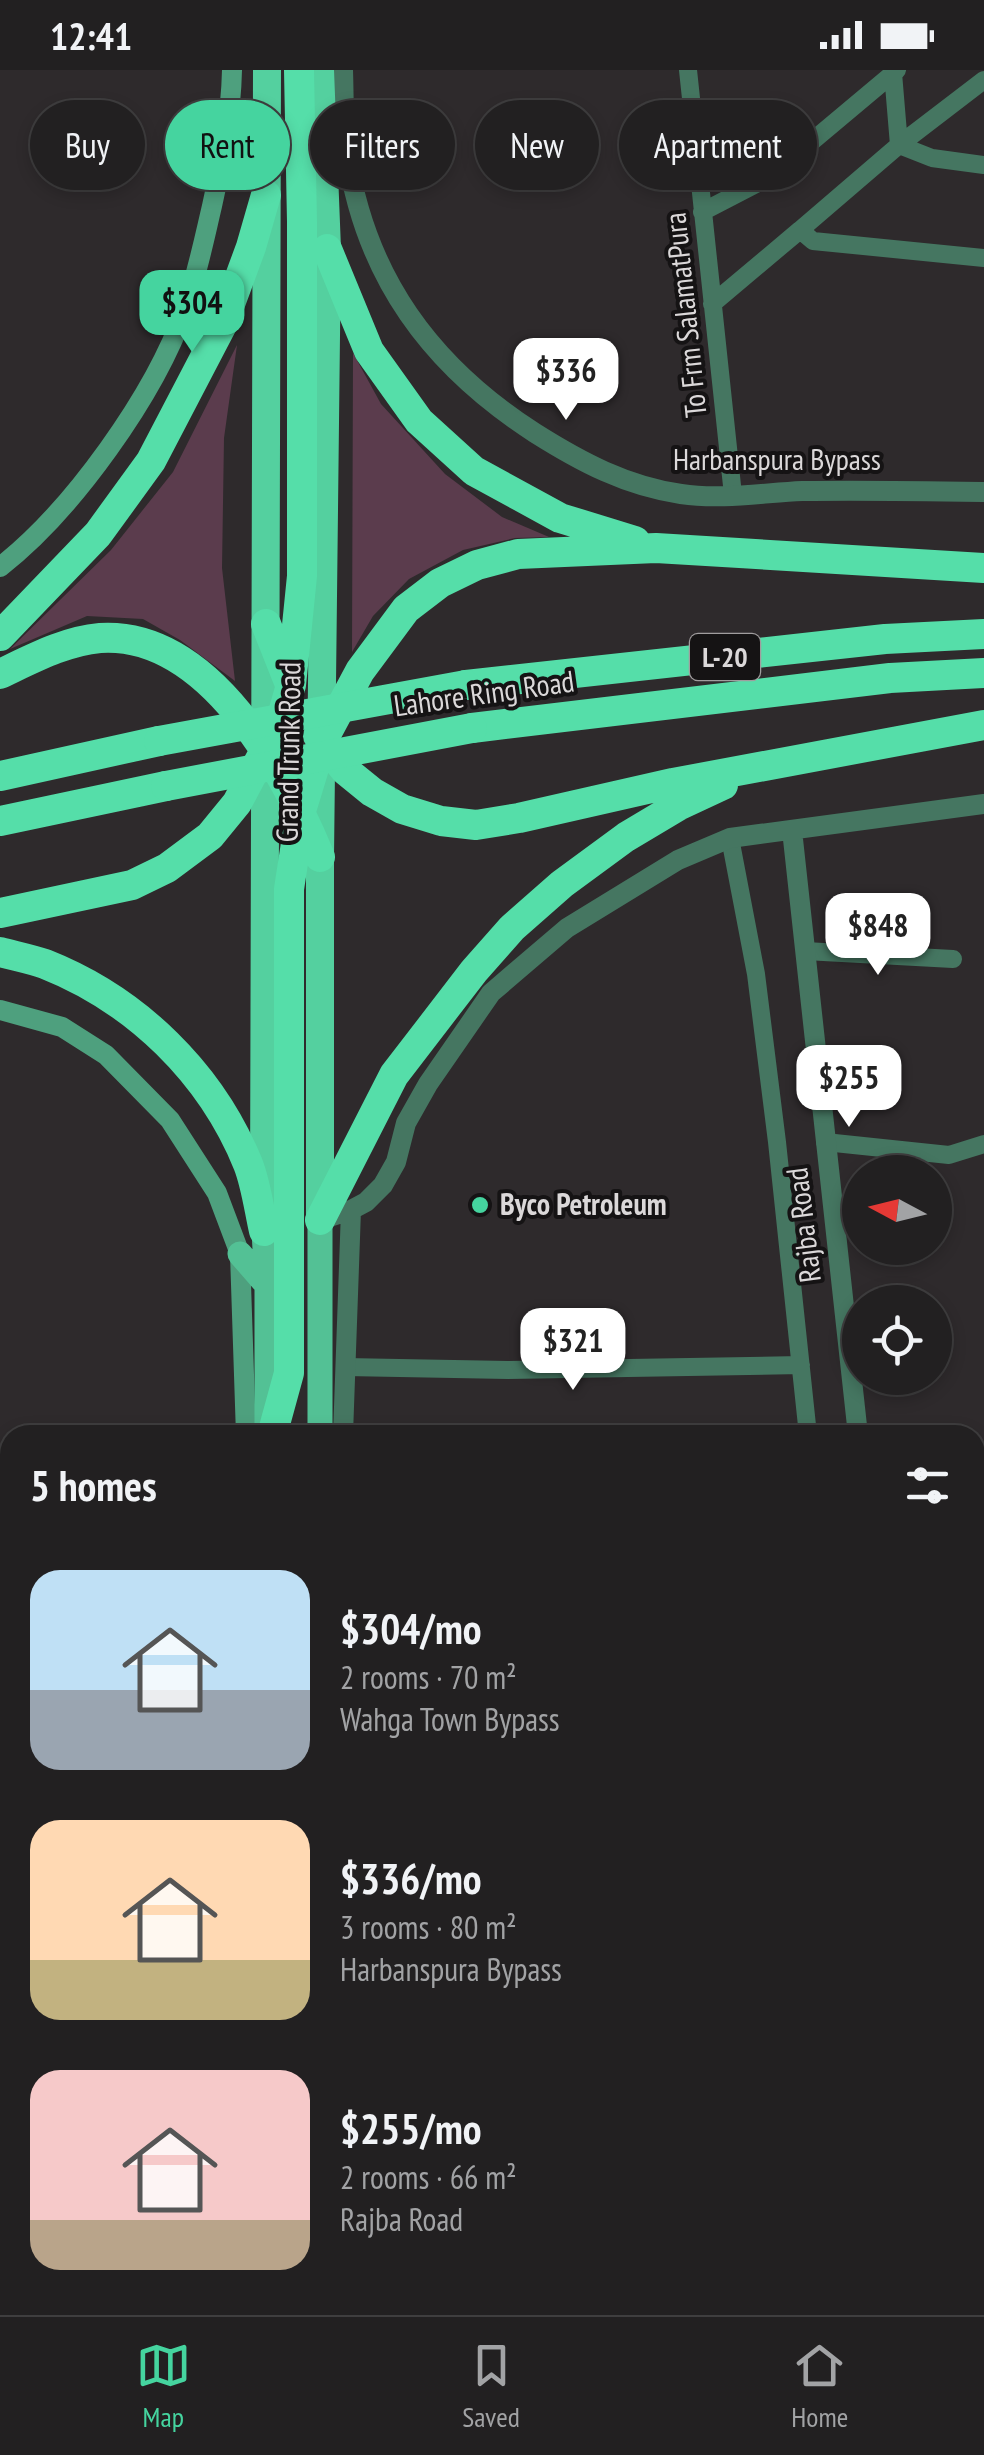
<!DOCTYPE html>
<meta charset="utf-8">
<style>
:root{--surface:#222021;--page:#2e2d2e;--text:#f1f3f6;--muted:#a2a3a5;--line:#3f3e3f;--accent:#45d49f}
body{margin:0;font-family:"PT Sans Narrow",sans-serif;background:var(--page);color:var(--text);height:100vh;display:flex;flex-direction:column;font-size:38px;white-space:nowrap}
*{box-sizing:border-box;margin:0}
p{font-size:32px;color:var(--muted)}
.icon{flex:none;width:55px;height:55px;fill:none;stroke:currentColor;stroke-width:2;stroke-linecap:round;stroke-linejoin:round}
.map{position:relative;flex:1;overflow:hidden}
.panel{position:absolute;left:0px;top:1355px;width:985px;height:890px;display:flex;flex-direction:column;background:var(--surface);border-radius:30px 30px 0 0;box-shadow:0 5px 15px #0003,0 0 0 2px var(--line)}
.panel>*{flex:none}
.top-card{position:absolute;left:30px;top:30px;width:925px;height:90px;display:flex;gap:20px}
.needle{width:65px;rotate:277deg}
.buttons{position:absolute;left:842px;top:1085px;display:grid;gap:20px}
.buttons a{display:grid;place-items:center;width:110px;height:110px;border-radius:50%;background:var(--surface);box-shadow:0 5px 15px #0003,0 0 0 2px var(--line);font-size:50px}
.price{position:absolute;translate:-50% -85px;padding:0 22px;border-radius:20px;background:#fff;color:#222;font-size:32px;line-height:65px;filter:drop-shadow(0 2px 5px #0008)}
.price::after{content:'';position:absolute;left:50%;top:60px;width:30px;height:22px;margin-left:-15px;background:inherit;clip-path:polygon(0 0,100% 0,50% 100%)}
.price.current{background:var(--accent);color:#111}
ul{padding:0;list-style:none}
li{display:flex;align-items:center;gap:30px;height:250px;padding:0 30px}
li span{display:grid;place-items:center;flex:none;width:280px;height:200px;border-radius:30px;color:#555}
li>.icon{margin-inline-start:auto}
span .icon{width:120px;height:120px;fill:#fffc;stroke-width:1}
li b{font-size:42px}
h2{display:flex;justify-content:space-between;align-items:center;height:120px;padding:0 30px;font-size:42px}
.tag{padding:0 35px;border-radius:45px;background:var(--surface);box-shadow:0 5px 15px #0003,0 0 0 2px var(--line);font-size:35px;line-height:90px}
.tag.current{background:var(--accent);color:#111}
.status{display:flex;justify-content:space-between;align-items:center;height:70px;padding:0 50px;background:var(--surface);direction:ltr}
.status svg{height:28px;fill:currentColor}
.menu{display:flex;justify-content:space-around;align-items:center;height:140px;border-top:2px solid var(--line);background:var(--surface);font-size:28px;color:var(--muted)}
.menu a{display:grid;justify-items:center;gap:5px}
.menu .current{color:var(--accent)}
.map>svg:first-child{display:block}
.green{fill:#5b3c4d}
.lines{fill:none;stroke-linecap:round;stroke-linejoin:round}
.minor{stroke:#457661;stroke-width:18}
.tertiary{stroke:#457661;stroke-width:20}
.secondary{stroke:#4ea07e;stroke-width:20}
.primary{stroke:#53c195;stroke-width:25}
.trunk{stroke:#54d09f;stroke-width:28}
.motorway{stroke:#55dea9;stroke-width:30}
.rail{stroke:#9d9a9b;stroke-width:5}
.motorway-bridge{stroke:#55dea9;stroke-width:30}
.poi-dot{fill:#45d49f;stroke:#151314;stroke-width:4}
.labels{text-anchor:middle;stroke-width:8;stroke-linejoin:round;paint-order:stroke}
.shield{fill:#151314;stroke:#a09d9e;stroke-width:2.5}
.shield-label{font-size:28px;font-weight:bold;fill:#dbd8d9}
.street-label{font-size:30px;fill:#dbd8d9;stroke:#151314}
.poi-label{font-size:30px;font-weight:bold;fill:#dbd8d9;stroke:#151314;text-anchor:start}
</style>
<div class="status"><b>12:41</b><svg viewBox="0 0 49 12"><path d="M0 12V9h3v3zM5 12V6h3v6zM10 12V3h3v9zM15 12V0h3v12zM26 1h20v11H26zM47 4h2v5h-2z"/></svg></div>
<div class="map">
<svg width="984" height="2245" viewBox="0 0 984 2245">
<rect width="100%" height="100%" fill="#2e2a2c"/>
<path class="green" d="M 237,275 L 224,368 L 222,498 L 235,611 L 180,570 L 143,549 L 87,546 L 10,579 L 111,480 L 173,402 Z
M 353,283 L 381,334 L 445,404 L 502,447 L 549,467 L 515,468 L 463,480 L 409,509 L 373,546 L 352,582 Z
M 630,2235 L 861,2235 L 862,2245 L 400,2245 Z"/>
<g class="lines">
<path class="minor" d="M 688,0 L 733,425
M 893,3 L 899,75 L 932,88 L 984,95
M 984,10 L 899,75 L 800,160 L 813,171 L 984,188
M 702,142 L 760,112 L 810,73 L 897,0
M 712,234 L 800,160
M 730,768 L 756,904 L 777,1072 L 808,1365
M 805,881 L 953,889
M 825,1072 L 949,1085 L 984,1074
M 345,1297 L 508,1300 L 801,1295
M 975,1516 L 984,1518
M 0,1609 L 0,1624
M 975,1723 L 984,1722
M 0,1745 L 10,1746
M 0,1902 L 10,1899
M 975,2109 L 984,2110"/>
<path class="tertiary" d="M 343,0 C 344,28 343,56 347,83 C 365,207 431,296 535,363 C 581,392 626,416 681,424 C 720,430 762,423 802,421 C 863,420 923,421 984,422
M 792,760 L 858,1365
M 320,1150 L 351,1140 L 366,1132 L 383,1115 L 396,1092 L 406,1053 L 428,1014 L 491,923 L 567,858 L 678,790 L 730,768 L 984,734
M 343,1365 L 351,1140
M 884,2235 L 885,2245
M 928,2235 L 929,2245
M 247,2245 L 247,2235
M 341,2245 L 341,2235"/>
<path class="secondary" d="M 0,497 C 72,441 155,325 185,239 C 197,205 204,170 212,136 C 222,90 231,47 232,0
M 0,940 L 62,957 L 106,985 L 170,1050 L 217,1123 L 240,1184 L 246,1365"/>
<path class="primary" d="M 264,1161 L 267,1215 L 267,1360
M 240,1184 L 267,1215
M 320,1365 L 320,1150
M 270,2245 L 270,2235
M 311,2245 L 311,2235"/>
<path class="trunk" d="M 320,0 L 327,179 L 320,787 L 320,1150
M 264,1128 L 267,0"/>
<path class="motorway" d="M 327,179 L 369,281 L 419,351 L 474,401 L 560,448 L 635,471
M 266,554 L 289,612
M 0,566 L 98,464 L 151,391 L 223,253 L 251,177 L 266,125
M 0,604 C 32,589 65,571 100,568 C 209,561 285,702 320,787
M 466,615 L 885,569 L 984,564
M 472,658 L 890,608 L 984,603
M 318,666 L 345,700 L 372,722 L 402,739 L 441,751 L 476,755 L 519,748 L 673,713 L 984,655
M 0,706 L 159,671
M 0,751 L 166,716
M 0,843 L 132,815 L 167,798 L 210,766 L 237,733 L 281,650 L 291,615 L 302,506 L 302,152 L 299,0
M 0,882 C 15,886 30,889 45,894 C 136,930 211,1003 248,1094 C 256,1114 259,1139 264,1161
M 320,1150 L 394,1005 L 474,901 L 512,858 L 562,814 L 626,767 L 678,736 L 723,715
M 272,1365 L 289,1303 L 289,819 L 301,741 L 322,672 L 360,601 L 406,539 L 440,513 L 477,495 L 518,484 L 656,478 L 984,498"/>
<path class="rail" d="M 310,2245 L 310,2235"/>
<path class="motorway-bridge" d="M 159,671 L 466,615
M 166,716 L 472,658"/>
</g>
<circle class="poi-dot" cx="480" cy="1135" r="10"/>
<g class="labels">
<rect class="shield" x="690" y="564" width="70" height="46" rx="8"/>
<g class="shield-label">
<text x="725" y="597">L-20</text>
</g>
<g class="street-label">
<text transform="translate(686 245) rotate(-96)" y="10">To Frm SalamatPura</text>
<text x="777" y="400">Harbanspura Bypass</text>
<text transform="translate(484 624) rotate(-8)" y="10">Lahore Ring Road</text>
<text transform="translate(289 682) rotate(-89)" y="10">Grand Trunk Road</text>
<text transform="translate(804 1155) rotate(-97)" y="10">Rajba Road</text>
</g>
<g class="poi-label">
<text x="500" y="1145">Byco Petroleum</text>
</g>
</g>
</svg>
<div class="buttons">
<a><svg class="needle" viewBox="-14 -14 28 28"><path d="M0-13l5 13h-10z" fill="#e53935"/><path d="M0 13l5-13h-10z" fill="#a2a3a5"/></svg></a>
<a><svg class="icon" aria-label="locate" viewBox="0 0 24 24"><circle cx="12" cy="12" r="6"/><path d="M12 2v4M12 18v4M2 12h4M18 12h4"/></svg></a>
</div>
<b class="price current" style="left:192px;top:285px">$304</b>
<b class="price" style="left:566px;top:353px">$336</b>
<b class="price" style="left:878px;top:908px">$848</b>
<b class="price" style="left:849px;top:1060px">$255</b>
<b class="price" style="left:573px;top:1323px">$321</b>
<div class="top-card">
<a class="tag">Buy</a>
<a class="tag current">Rent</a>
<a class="tag">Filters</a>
<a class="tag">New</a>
<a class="tag">Apartment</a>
</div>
<section class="panel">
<h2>5 homes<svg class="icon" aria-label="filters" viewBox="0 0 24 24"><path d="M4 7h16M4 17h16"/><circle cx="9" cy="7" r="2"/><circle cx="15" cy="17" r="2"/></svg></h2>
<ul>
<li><span style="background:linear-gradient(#bfe0f5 60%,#9aa5b1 0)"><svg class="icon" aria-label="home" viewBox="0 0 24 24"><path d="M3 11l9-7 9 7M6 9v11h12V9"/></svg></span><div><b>$304/mo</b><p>2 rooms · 70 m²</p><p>Wahga Town Bypass</p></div></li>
<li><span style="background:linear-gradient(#ffd9b3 70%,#c2b280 0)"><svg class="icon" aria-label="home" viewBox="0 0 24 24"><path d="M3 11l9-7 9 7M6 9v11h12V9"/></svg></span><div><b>$336/mo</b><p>3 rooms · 80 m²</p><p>Harbanspura Bypass</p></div></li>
<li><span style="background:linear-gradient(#f6c9c9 75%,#b9a48a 0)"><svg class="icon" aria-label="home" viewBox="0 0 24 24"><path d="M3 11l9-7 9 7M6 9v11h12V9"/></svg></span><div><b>$255/mo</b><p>2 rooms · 66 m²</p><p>Rajba Road</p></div></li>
</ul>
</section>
</div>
<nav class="menu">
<a class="current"><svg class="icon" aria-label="map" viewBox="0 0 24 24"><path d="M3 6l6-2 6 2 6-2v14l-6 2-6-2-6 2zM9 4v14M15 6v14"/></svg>Map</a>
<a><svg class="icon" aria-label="saved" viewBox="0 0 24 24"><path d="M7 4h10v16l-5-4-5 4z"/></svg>Saved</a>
<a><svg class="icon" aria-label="home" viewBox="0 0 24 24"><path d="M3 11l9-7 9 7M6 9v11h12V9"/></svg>Home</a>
</nav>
